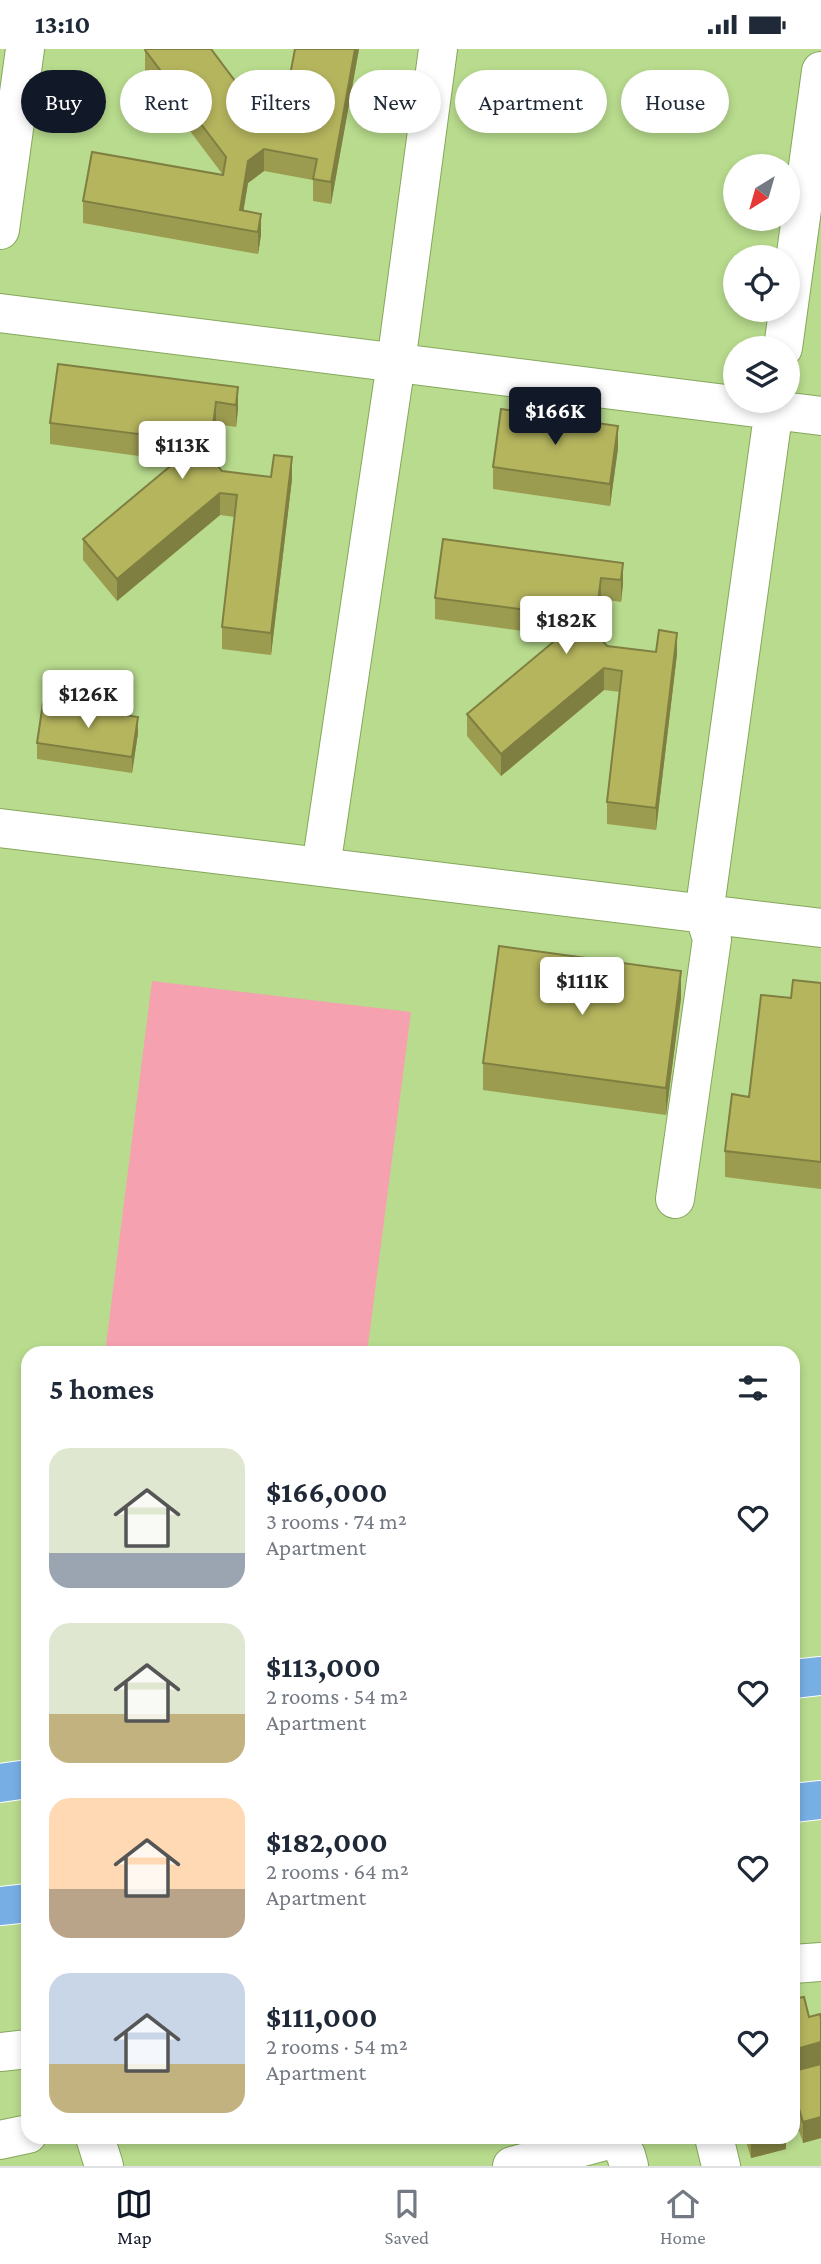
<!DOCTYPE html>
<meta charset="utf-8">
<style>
:root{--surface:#fff;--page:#f2f2f3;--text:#1f2937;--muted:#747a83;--line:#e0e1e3;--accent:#111827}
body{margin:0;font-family:"Crimson Pro",serif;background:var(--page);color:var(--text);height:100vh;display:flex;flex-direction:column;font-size:26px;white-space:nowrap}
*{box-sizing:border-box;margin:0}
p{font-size:23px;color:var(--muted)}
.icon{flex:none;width:38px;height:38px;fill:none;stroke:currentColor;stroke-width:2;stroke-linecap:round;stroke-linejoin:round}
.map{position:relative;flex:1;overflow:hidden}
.details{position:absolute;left:21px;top:1297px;width:779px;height:798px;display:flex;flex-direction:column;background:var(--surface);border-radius:21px;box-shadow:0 4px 10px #0003}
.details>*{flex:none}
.top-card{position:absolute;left:21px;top:21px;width:780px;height:63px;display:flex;gap:14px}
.needle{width:46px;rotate:217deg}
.buttons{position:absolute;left:723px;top:105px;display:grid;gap:14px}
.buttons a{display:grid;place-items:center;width:77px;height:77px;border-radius:50%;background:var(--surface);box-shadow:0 4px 10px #0003;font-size:35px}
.price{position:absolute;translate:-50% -60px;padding:0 16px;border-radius:7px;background:#fff;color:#222;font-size:23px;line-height:46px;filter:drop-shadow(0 2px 4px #0008)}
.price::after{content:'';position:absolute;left:50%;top:42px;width:21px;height:16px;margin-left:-10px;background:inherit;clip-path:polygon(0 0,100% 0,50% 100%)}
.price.active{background:var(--accent);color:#fff}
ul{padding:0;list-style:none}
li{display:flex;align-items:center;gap:21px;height:175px;padding:0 28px}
li span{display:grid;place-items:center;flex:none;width:196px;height:140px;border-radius:21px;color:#555}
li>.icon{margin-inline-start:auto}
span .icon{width:84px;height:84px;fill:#fffc;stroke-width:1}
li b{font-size:30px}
h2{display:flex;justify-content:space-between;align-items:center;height:84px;padding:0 28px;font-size:30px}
.chip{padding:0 24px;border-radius:32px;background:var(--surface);box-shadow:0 4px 10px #0003;font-size:24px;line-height:63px}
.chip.active{background:var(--accent);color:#fff}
.status{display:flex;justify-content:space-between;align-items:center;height:49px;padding:0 35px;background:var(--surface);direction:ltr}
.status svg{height:19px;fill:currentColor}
.tabs{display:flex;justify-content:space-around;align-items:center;height:98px;border-top:2px solid var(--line);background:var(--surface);font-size:19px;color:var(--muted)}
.tabs a{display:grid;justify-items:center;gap:4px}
.tabs .active{color:var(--accent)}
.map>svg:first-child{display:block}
.green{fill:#f5a1af}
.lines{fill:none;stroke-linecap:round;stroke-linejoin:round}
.minor-casing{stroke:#85a75b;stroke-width:40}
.highway-casing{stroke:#fff;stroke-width:40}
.minor{stroke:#fff;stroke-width:38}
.highway{stroke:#77afe5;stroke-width:38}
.wall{fill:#9c9c51}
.shaded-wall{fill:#7f7f42}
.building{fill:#b5b55e;stroke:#7f7f42;stroke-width:2}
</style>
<div class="status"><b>13:10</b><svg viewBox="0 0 49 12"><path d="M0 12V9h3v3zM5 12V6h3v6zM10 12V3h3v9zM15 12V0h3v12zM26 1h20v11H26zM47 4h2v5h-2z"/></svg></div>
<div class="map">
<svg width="821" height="2117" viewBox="0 0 821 2117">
<rect width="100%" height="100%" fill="#b8db8d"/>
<path class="green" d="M 152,932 L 411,963 L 367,1304 L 105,1304 Z"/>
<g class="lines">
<defs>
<path id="minor" d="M 0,181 L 25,0
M 0,264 L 821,367
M 783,299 L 821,22
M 0,779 L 821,879
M 321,818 L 396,314 L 438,0
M 675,1150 L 712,890 L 704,865 L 775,352
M 793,1915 L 821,1913
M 0,2003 L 28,2000
M 95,2088 L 104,2117
M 714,2088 L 721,2117
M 0,2091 L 28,2085
M 512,2117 L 605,2092 L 618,2093 L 626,2106 L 629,2117"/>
<path id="highway" d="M 793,1630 L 821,1627
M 0,1734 L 28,1730
M 793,1754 L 821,1751
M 0,1857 L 28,1854"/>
</defs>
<use href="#minor" class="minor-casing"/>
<use href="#highway" class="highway-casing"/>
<use href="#minor" class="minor"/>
<use href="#highway" class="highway"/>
</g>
<path class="wall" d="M 359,0 L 331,155 L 313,152 L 313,131 L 264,122 L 248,134 L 243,162 L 261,186 L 258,205 L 83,174 L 83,152 L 223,126 L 145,22 L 145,1 L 268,76 L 280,79 Z
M 238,338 L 238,360 L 236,378 L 216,375 L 212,410 L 222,422 L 292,430 L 271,606 L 222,600 L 222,578 L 235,468 L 220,466 L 117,552 L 83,511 L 83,490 L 176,412 L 50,395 L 50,374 Z
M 618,399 L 610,457 L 493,440 L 493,418 Z
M 623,514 L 623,535 L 621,553 L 601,550 L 596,585 L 607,597 L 677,605 L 656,781 L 607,775 L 607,753 L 620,643 L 604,641 L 501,727 L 467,687 L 467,665 L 560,587 L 435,570 L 435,549 Z
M 138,684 L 132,724 L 37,710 L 37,694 Z
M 821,934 L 821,1140 L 725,1128 L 725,1102 L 791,949 Z
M 681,949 L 666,1066 L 483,1041 L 483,1014 Z
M 804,1948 L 809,1968 L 820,1965 L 821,1970 L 821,2015 L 798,2021 L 821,2015 L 821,2089 L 803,2094 L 799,2082 L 793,2083 L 793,1950 Z
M 734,2088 L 786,2088 L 786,2100 L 751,2109 L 746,2092 L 736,2094 Z"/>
<path class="shaded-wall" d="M 355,0 L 359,0 L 331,155 L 331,133 Z
M 264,100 L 264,122 L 248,134 L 240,183 L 240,161 L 248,112 Z
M 261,165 L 261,186 L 258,205 L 258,183 Z
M 238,338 L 238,360 L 236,378 L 236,356 Z
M 216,353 L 216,375 L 209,428 L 209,407 Z
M 618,377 L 618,399 L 610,457 L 610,435 Z
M 292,408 L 292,430 L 271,606 L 271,584 Z
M 220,444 L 220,466 L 117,552 L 117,530 Z
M 623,514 L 623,535 L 621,553 L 621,531 Z
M 601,529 L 601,550 L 594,604 L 594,582 Z
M 677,584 L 677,605 L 656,781 L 656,759 Z
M 604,619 L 604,641 L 501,727 L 501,705 Z
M 138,668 L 138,684 L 132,724 L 132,708 Z
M 681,922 L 681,949 L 666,1066 L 666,1039 Z
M 821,1993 L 821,2015 L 793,2022 L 793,2001 Z
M 799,2060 L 799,2082 L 793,2083 L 793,2061 Z
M 821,2068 L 821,2089 L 803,2094 L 803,2073 Z
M 736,2088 L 746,2088 L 746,2092 L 736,2094 Z
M 751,2088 L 786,2088 L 786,2100 L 751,2109 Z"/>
<path class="building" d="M 146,0 L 211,0 L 268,76 L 280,79 L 295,0 L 355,0 L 331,133 L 313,130 L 317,110 L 264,100 L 248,112 L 240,161 L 261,165 L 258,183 L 83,152 L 92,103 L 223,126 L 226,108 L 145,1 Z
M 58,315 L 238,338 L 236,356 L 216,353 L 209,407 L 222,422 L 271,428 L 274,406 L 292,408 L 271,584 L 222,578 L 237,446 L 220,444 L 117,530 L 83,490 L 186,404 L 187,391 L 50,374 Z
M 501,360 L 618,377 L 610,435 L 493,418 Z
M 443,490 L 623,514 L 621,531 L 601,529 L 594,582 L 607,597 L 656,603 L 659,581 L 677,584 L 656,759 L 607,753 L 622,622 L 604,619 L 501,705 L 467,665 L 570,579 L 572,567 L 435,549 Z
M 43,654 L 138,668 L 132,708 L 37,694 Z
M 499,897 L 681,922 L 666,1039 L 483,1014 Z
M 793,931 L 821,934 L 821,1113 L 725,1102 L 732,1045 L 749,1048 L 761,946 L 791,949 Z
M 804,1948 L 809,1968 L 820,1965 L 821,1970 L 821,1993 L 793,2001 L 793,1950 Z
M 793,2001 L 798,2021 L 821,2015 L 821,2068 L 803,2073 L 799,2060 L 793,2061 Z"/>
</svg>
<div class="buttons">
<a><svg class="needle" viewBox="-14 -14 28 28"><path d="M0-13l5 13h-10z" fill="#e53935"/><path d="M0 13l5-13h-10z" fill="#747a83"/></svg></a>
<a><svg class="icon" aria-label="locate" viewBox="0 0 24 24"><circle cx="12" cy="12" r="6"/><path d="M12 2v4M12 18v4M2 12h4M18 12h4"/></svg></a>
<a><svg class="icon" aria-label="layers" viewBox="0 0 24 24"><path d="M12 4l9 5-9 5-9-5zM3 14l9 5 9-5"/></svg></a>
</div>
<b class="price active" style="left:555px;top:398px">$166K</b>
<b class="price" style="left:182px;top:432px">$113K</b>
<b class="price" style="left:566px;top:607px">$182K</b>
<b class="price" style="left:88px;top:681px">$126K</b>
<b class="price" style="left:582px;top:968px">$111K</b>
<div class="top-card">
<a class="chip active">Buy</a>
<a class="chip">Rent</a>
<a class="chip">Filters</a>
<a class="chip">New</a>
<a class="chip">Apartment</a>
<a class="chip">House</a>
</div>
<section class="details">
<h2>5 homes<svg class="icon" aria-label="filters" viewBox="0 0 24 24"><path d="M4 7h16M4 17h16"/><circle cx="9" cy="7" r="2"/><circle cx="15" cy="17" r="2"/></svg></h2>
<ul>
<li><span style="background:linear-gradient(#dfe7d0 75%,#9aa5b1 0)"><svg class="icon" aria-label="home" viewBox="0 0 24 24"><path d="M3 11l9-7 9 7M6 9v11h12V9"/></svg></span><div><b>$166,000</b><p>3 rooms · 74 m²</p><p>Apartment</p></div><svg class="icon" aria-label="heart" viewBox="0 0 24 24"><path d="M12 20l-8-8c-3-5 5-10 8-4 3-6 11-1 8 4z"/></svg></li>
<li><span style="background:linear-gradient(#dfe7d0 65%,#c2b280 0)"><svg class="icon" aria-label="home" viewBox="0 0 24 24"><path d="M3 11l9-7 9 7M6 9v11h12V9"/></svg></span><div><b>$113,000</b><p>2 rooms · 54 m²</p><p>Apartment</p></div><svg class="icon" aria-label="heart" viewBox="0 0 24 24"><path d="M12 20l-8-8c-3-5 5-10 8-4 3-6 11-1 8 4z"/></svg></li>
<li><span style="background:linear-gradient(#ffd9b3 65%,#b9a48a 0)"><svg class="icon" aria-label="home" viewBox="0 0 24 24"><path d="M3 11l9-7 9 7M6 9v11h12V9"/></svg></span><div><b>$182,000</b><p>2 rooms · 64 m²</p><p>Apartment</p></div><svg class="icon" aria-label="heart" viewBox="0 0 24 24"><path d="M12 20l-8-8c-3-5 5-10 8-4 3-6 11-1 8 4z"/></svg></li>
<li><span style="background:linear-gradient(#c9d6e8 65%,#c2b280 0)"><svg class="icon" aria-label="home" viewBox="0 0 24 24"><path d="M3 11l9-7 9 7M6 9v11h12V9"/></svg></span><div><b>$111,000</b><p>2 rooms · 54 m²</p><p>Apartment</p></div><svg class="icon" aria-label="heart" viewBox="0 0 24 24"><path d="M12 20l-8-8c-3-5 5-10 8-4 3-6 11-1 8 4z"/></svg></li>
</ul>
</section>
</div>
<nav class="tabs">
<a class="active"><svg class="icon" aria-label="map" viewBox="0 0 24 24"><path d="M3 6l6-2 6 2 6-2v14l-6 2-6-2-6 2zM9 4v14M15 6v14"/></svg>Map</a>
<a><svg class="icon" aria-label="saved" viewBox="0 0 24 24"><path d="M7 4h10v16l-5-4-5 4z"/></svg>Saved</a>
<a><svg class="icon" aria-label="home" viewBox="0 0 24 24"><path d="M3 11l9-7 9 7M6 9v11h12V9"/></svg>Home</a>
</nav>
